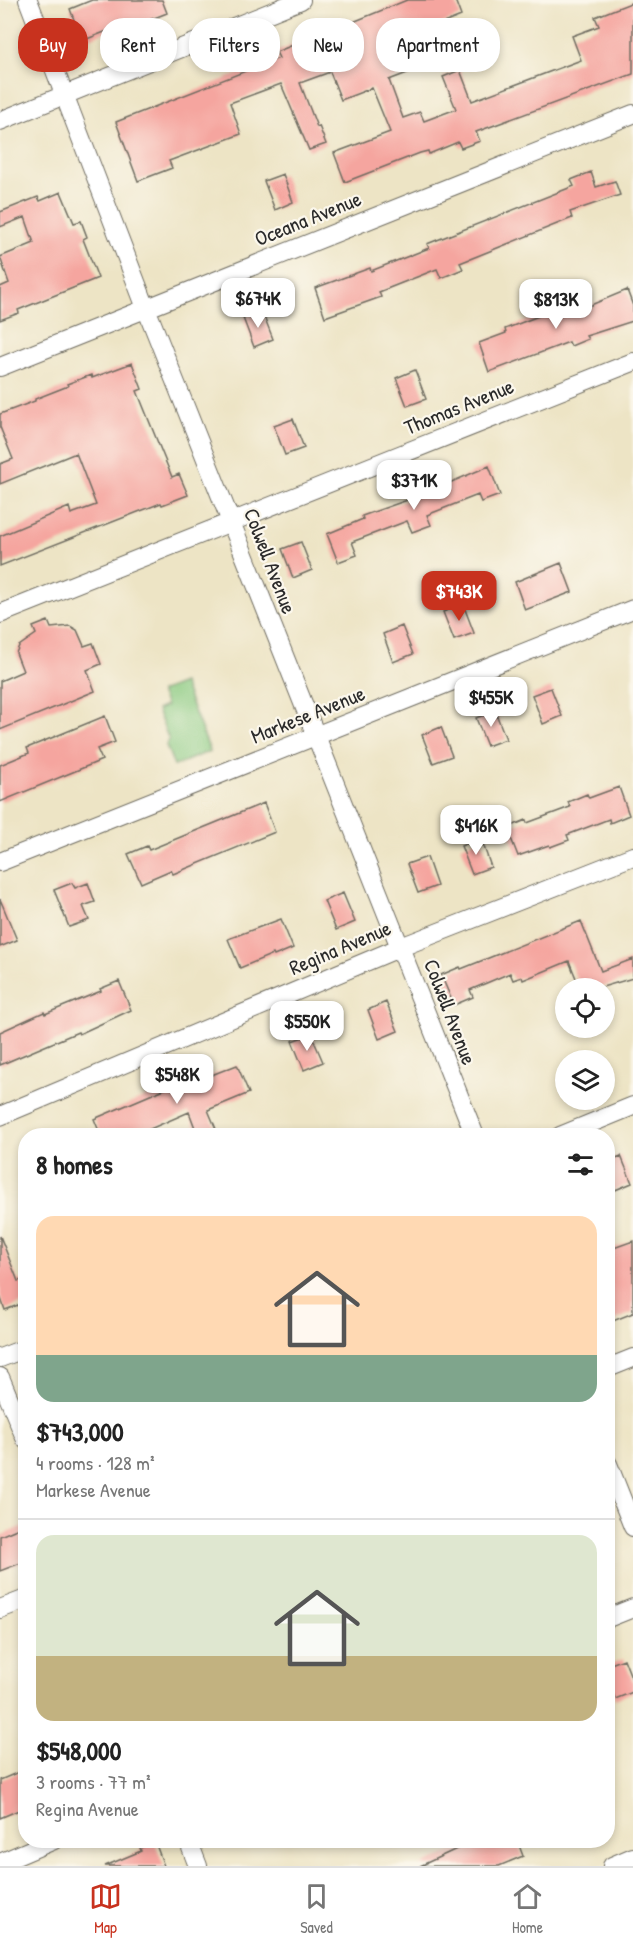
<!DOCTYPE html>
<meta charset="utf-8">
<style>
:root{--surface:#fff;--page:#f6f6f6;--text:#222;--muted:#767676;--line:#e0e0e0;--accent:#c8321e}
body{margin:0;font-family:"Patrick Hand",sans-serif;background:var(--page);color:var(--text);height:100vh;display:flex;flex-direction:column;font-size:22px;white-space:nowrap}
*{box-sizing:border-box;margin:0}
p{font-size:20px;color:var(--muted)}
.icon{flex:none;width:33px;height:33px;fill:none;stroke:currentColor;stroke-width:2;stroke-linecap:round;stroke-linejoin:round}
.map{position:relative;flex:1;overflow:hidden}
.sheet{position:absolute;left:18px;top:1128px;width:597px;height:720px;display:flex;flex-direction:column;background:var(--surface);border-radius:24px;box-shadow:0 3px 9px #0003}
.sheet>*{flex:none}
.hud{position:absolute;left:18px;top:18px;width:597px;height:54px;display:flex;gap:12px}
.tools{position:absolute;left:555px;top:978px;display:grid;gap:12px}
.tools a{display:grid;place-items:center;width:60px;height:60px;border-radius:50%;background:var(--surface);box-shadow:0 3px 9px #0003;font-size:30px}
.price{position:absolute;translate:-50% -51px;padding:0 14px;border-radius:12px;background:#fff;color:#222;font-size:20px;line-height:39px;filter:drop-shadow(0 2px 3px #0008)}
.price::after{content:'';position:absolute;left:50%;top:36px;width:18px;height:14px;margin-left:-9px;background:inherit;clip-path:polygon(0 0,100% 0,50% 100%)}
.price.active{background:var(--accent);color:#fff}
ul{padding:0;list-style:none}
li{display:grid;align-content:center;gap:12px;height:318px;padding:0 18px}
li+li{border-top:2px solid var(--line)}
li span{display:grid;place-items:center;height:186px;border-radius:18px;color:#555}
li>.icon{margin-inline-start:auto}
span .icon{width:108px;height:108px;fill:#fffc;stroke-width:1}
li b{font-size:26px}
h2{display:flex;justify-content:space-between;align-items:center;height:72px;padding:0 18px;font-size:26px}
.chip{padding:0 21px;border-radius:24px;background:var(--surface);box-shadow:0 3px 9px #0003;font-size:21px;line-height:54px}
.chip.active{background:var(--accent);color:#fff}
.tab-bar{display:flex;justify-content:space-around;align-items:center;height:84px;border-top:2px solid var(--line);background:var(--surface);font-size:16px;color:var(--muted)}
.tab-bar a{display:grid;justify-items:center;gap:3px}
.tab-bar .active{color:var(--accent)}
.map>svg:first-child{display:block}
.green{fill:#8bca81;stroke:#5b7a56;stroke-width:1.5}
.building{fill:#f5a59f}
.lines{fill:none;stroke-linecap:round;stroke-linejoin:round}
.minor-casing{stroke:#6f6c61;stroke-width:20}
.minor{stroke:#fff;stroke-width:18}
.labels{text-anchor:middle;stroke-width:4.5;stroke-linejoin:round;paint-order:stroke}
.street-label{font-size:21px;fill:#2b2b2b;stroke:#fbf7ec}
</style>
<div class="map">
<svg width="633" height="1866" viewBox="0 0 633 1866">
<rect width="100%" height="100%" fill="#fbf7ec"/>
<filter id="ink" filterUnits="userSpaceOnUse"><feTurbulence type="fractalNoise" baseFrequency=".0167" numOctaves="2"/><feDisplacementMap in="SourceGraphic" scale="12" xChannelSelector="R" yChannelSelector="G"/><feConvolveMatrix kernelMatrix="1 2 1 2 8 2 1 2 1" color-interpolation-filters="sRGB"/></filter>
<filter id="wash" filterUnits="userSpaceOnUse"><feTurbulence type="fractalNoise" baseFrequency=".008" numOctaves="4" result="noise"/><feDisplacementMap in="SourceGraphic" scale="24" xChannelSelector="R" yChannelSelector="G"/><feGaussianBlur stdDeviation="1.35" result="paint"/><feColorMatrix in="noise" values="0 0 0 0 0 0 0 0 0 0 0 0 0 0 0 0 0 1.4 0 .05"/><feComposite in="paint" operator="in"/></filter>
<g filter="url(#wash)">
<rect width="100%" height="100%" fill="#ede4c5"/>
<path class="green" d="M 183,683 L 210,751 L 174,766 L 166,745 L 169,740 L 157,710 L 166,706 L 160,692 Z"/>
<g id="blocks">
<path class="building" d="M 92,0 L 162,0 L 167,13 L 114,34 L 112,29 L 82,41 L 70,9 Z
M 407,0 L 455,0 L 461,16 L 431,28 L 430,25 L 402,36 L 415,70 L 389,80 L 403,118 L 420,112 L 424,121 L 456,109 L 443,77 L 460,70 L 472,101 L 581,60 L 572,36 L 599,26 L 595,17 L 633,2 L 633,74 L 476,132 L 480,141 L 461,148 L 458,142 L 429,154 L 428,151 L 420,153 L 345,182 L 334,153 L 390,132 L 372,88 L 341,100 L 330,72 L 300,83 L 317,127 L 319,126 L 326,144 L 309,150 L 281,84 L 230,103 L 241,134 L 169,161 L 172,168 L 138,181 L 116,122 L 279,58 L 276,52 L 298,43 L 300,48 L 327,37 L 326,33 Z
M 591,172 L 596,187 L 615,181 L 620,195 L 570,212 L 572,218 L 460,263 L 463,269 L 441,278 L 437,269 L 379,292 L 381,297 L 325,317 L 315,288 L 370,268 L 371,271 L 429,248 L 427,244 L 574,186 L 571,180 Z
M 283,174 L 293,202 L 275,210 L 264,181 Z
M 61,192 L 74,223 L 81,221 L 87,237 L 83,239 L 98,278 L 18,310 L 19,313 L 0,320 L 0,287 L 9,283 L 0,257 L 34,243 L 25,217 L 0,227 L 0,212 L 38,197 L 40,201 Z
M 627,290 L 633,306 L 633,321 L 586,336 L 588,339 L 571,346 L 569,342 L 489,372 L 479,343 L 506,333 L 505,329 L 559,308 L 558,306 L 575,299 L 579,310 Z
M 262,311 L 273,339 L 254,347 L 243,318 Z
M 132,363 L 142,389 L 137,391 L 156,438 L 172,477 L 179,474 L 188,495 L 162,505 L 161,503 L 0,566 L 0,536 L 69,507 L 71,514 L 96,505 L 76,453 L 0,484 L 0,464 L 13,459 L 0,427 L 0,414 L 35,401 L 35,399 L 68,386 L 67,384 L 91,375 L 92,378 Z
M 415,370 L 426,399 L 407,406 L 396,378 Z
M 293,419 L 304,448 L 285,455 L 274,426 Z
M 489,466 L 500,495 L 481,502 L 478,495 L 427,515 L 431,525 L 412,532 L 407,521 L 352,542 L 357,555 L 338,562 L 327,534 L 363,519 L 362,516 L 436,490 L 435,489 Z
M 301,542 L 312,570 L 293,578 L 282,549 Z
M 561,563 L 572,592 L 525,610 L 515,582 Z
M 463,604 L 474,633 L 454,640 L 443,612 Z
M 48,621 L 51,628 L 70,626 L 77,630 L 84,646 L 93,643 L 101,664 L 87,670 L 95,691 L 0,730 L 0,681 L 23,671 L 16,653 L 19,646 L 36,634 L 33,627 Z
M 402,626 L 413,654 L 393,662 L 383,634 Z
M 551,688 L 562,716 L 543,724 L 532,695 Z
M 495,711 L 506,739 L 487,746 L 476,718 Z
M 105,716 L 115,742 L 97,749 L 102,760 L 0,802 L 0,765 L 29,753 L 27,748 Z
M 441,727 L 452,756 L 433,763 L 422,735 Z
M 619,787 L 629,815 L 610,823 L 609,819 L 567,835 L 569,840 L 550,847 L 549,845 L 518,856 L 507,828 L 526,820 L 527,823 L 570,807 L 568,802 L 587,794 L 589,798 Z
M 264,803 L 275,832 L 173,874 L 171,870 L 141,883 L 128,854 L 147,846 L 149,850 Z
M 481,838 L 491,867 L 472,874 L 461,846 Z
M 427,857 L 437,886 L 418,893 L 407,864 Z
M 72,883 L 75,888 L 88,883 L 95,902 L 83,906 L 89,920 L 69,927 L 54,890 Z
M 343,893 L 355,922 L 336,930 L 324,901 Z
M 0,899 L 17,940 L 0,947 Z
M 281,919 L 293,948 L 274,956 L 273,954 L 240,968 L 228,939 Z
M 581,921 L 601,971 L 633,959 L 633,978 L 599,988 L 580,988 L 569,961 L 523,980 L 522,977 L 513,980 L 510,973 L 470,990 L 473,997 L 454,1005 L 441,975 L 460,967 L 461,969 Z
M 119,981 L 131,1010 L 79,1034 L 78,1032 L 0,1065 L 0,1032 L 44,1012 L 45,1014 L 101,991 L 100,989 Z
M 386,1002 L 398,1031 L 379,1039 L 368,1010 Z
M 311,1034 L 323,1062 L 304,1070 L 292,1041 Z
M 237,1065 L 249,1093 L 208,1110 L 219,1136 L 198,1136 L 189,1112 L 134,1136 L 101,1136 L 94,1119 L 183,1081 L 182,1079 L 201,1071 L 204,1078 Z
M 621,1156 L 632,1183 L 608,1193 L 608,1161 Z
M 0,1236 L 18,1281 L 26,1279 L 26,1302 L 5,1310 L 0,1296 Z
M 633,1241 L 633,1313 L 608,1323 L 608,1250 Z
M 26,1525 L 26,1561 L 0,1571 L 0,1536 Z
M 624,1659 L 633,1682 L 633,1692 L 615,1699 L 608,1679 L 608,1665 Z
M 26,1769 L 26,1807 L 0,1818 L 0,1780 Z
M 476,1840 L 517,1840 L 523,1856 L 499,1866 L 420,1866 Z
M 155,1842 L 164,1866 L 105,1866 L 141,1851 L 140,1848 Z"/>
</g>
</g>
<g filter="url(#ink)">
<use href="#blocks" fill-opacity="0" stroke="#6f6c61" stroke-width="1.5"/>
<g class="lines">
<defs>
<path id="minor" d="M 28,0 L 146,308 L 475,1136
M 0,121 L 301,0
M 0,367 L 633,114
M 0,614 L 633,362
M 0,862 L 633,609
M 0,1116 L 401,947 L 633,856
M 560,1136 L 633,1106
M 0,1358 L 26,1348
M 608,1368 L 633,1358
M 0,1377 L 26,1440
M 608,1464 L 633,1527
M 0,1609 L 26,1599
M 608,1618 L 633,1608
M 188,1840 L 198,1866
M 0,1863 L 54,1840
M 612,1866 L 633,1857"/>
</defs>
<use href="#minor" class="minor-casing"/>
<use href="#minor" class="minor"/>
</g>
</g>
<g class="labels">
<g class="street-label">
<text transform="translate(308 219) rotate(-22)" y="7">Oceana Avenue</text>
<text transform="translate(459 407) rotate(-22)" y="7">Thomas Avenue</text>
<text transform="translate(270 561) rotate(69)" y="7">Colwell Avenue</text>
<text transform="translate(308 715) rotate(-22)" y="7">Markese Avenue</text>
<text transform="translate(340 948) rotate(-23)" y="7">Regina Avenue</text>
<text transform="translate(450 1012) rotate(69)" y="7">Colwell Avenue</text>
</g>
</g>
</svg>
<div class="tools">
<a><svg class="icon" aria-label="locate" viewBox="0 0 24 24"><circle cx="12" cy="12" r="6"/><path d="M12 2v4M12 18v4M2 12h4M18 12h4"/></svg></a>
<a><svg class="icon" aria-label="layers" viewBox="0 0 24 24"><path d="M12 4l9 5-9 5-9-5zM3 14l9 5 9-5"/></svg></a>
</div>
<b class="price" style="left:258px;top:329px">$674K</b>
<b class="price" style="left:556px;top:330px">$813K</b>
<b class="price" style="left:414px;top:511px">$371K</b>
<b class="price active" style="left:459px;top:622px">$743K</b>
<b class="price" style="left:491px;top:728px">$455K</b>
<b class="price" style="left:476px;top:856px">$416K</b>
<b class="price" style="left:307px;top:1052px">$550K</b>
<b class="price" style="left:177px;top:1105px">$548K</b>
<div class="hud">
<a class="chip active">Buy</a>
<a class="chip">Rent</a>
<a class="chip">Filters</a>
<a class="chip">New</a>
<a class="chip">Apartment</a>
</div>
<section class="sheet">
<h2>8 homes<svg class="icon" aria-label="filters" viewBox="0 0 24 24"><path d="M4 7h16M4 17h16"/><circle cx="9" cy="7" r="2"/><circle cx="15" cy="17" r="2"/></svg></h2>
<ul>
<li><span style="background:linear-gradient(#ffd9b3 75%,#7fa58c 0)"><svg class="icon" aria-label="home" viewBox="0 0 24 24"><path d="M3 11l9-7 9 7M6 9v11h12V9"/></svg></span><div><b>$743,000</b><p>4 rooms · 128 m²</p><p>Markese Avenue</p></div></li>
<li><span style="background:linear-gradient(#dfe7d0 65%,#c2b280 0)"><svg class="icon" aria-label="home" viewBox="0 0 24 24"><path d="M3 11l9-7 9 7M6 9v11h12V9"/></svg></span><div><b>$548,000</b><p>3 rooms · 77 m²</p><p>Regina Avenue</p></div></li>
</ul>
</section>
</div>
<nav class="tab-bar">
<a class="active"><svg class="icon" aria-label="map" viewBox="0 0 24 24"><path d="M3 6l6-2 6 2 6-2v14l-6 2-6-2-6 2zM9 4v14M15 6v14"/></svg>Map</a>
<a><svg class="icon" aria-label="saved" viewBox="0 0 24 24"><path d="M7 4h10v16l-5-4-5 4z"/></svg>Saved</a>
<a><svg class="icon" aria-label="home" viewBox="0 0 24 24"><path d="M3 11l9-7 9 7M6 9v11h12V9"/></svg>Home</a>
</nav>
